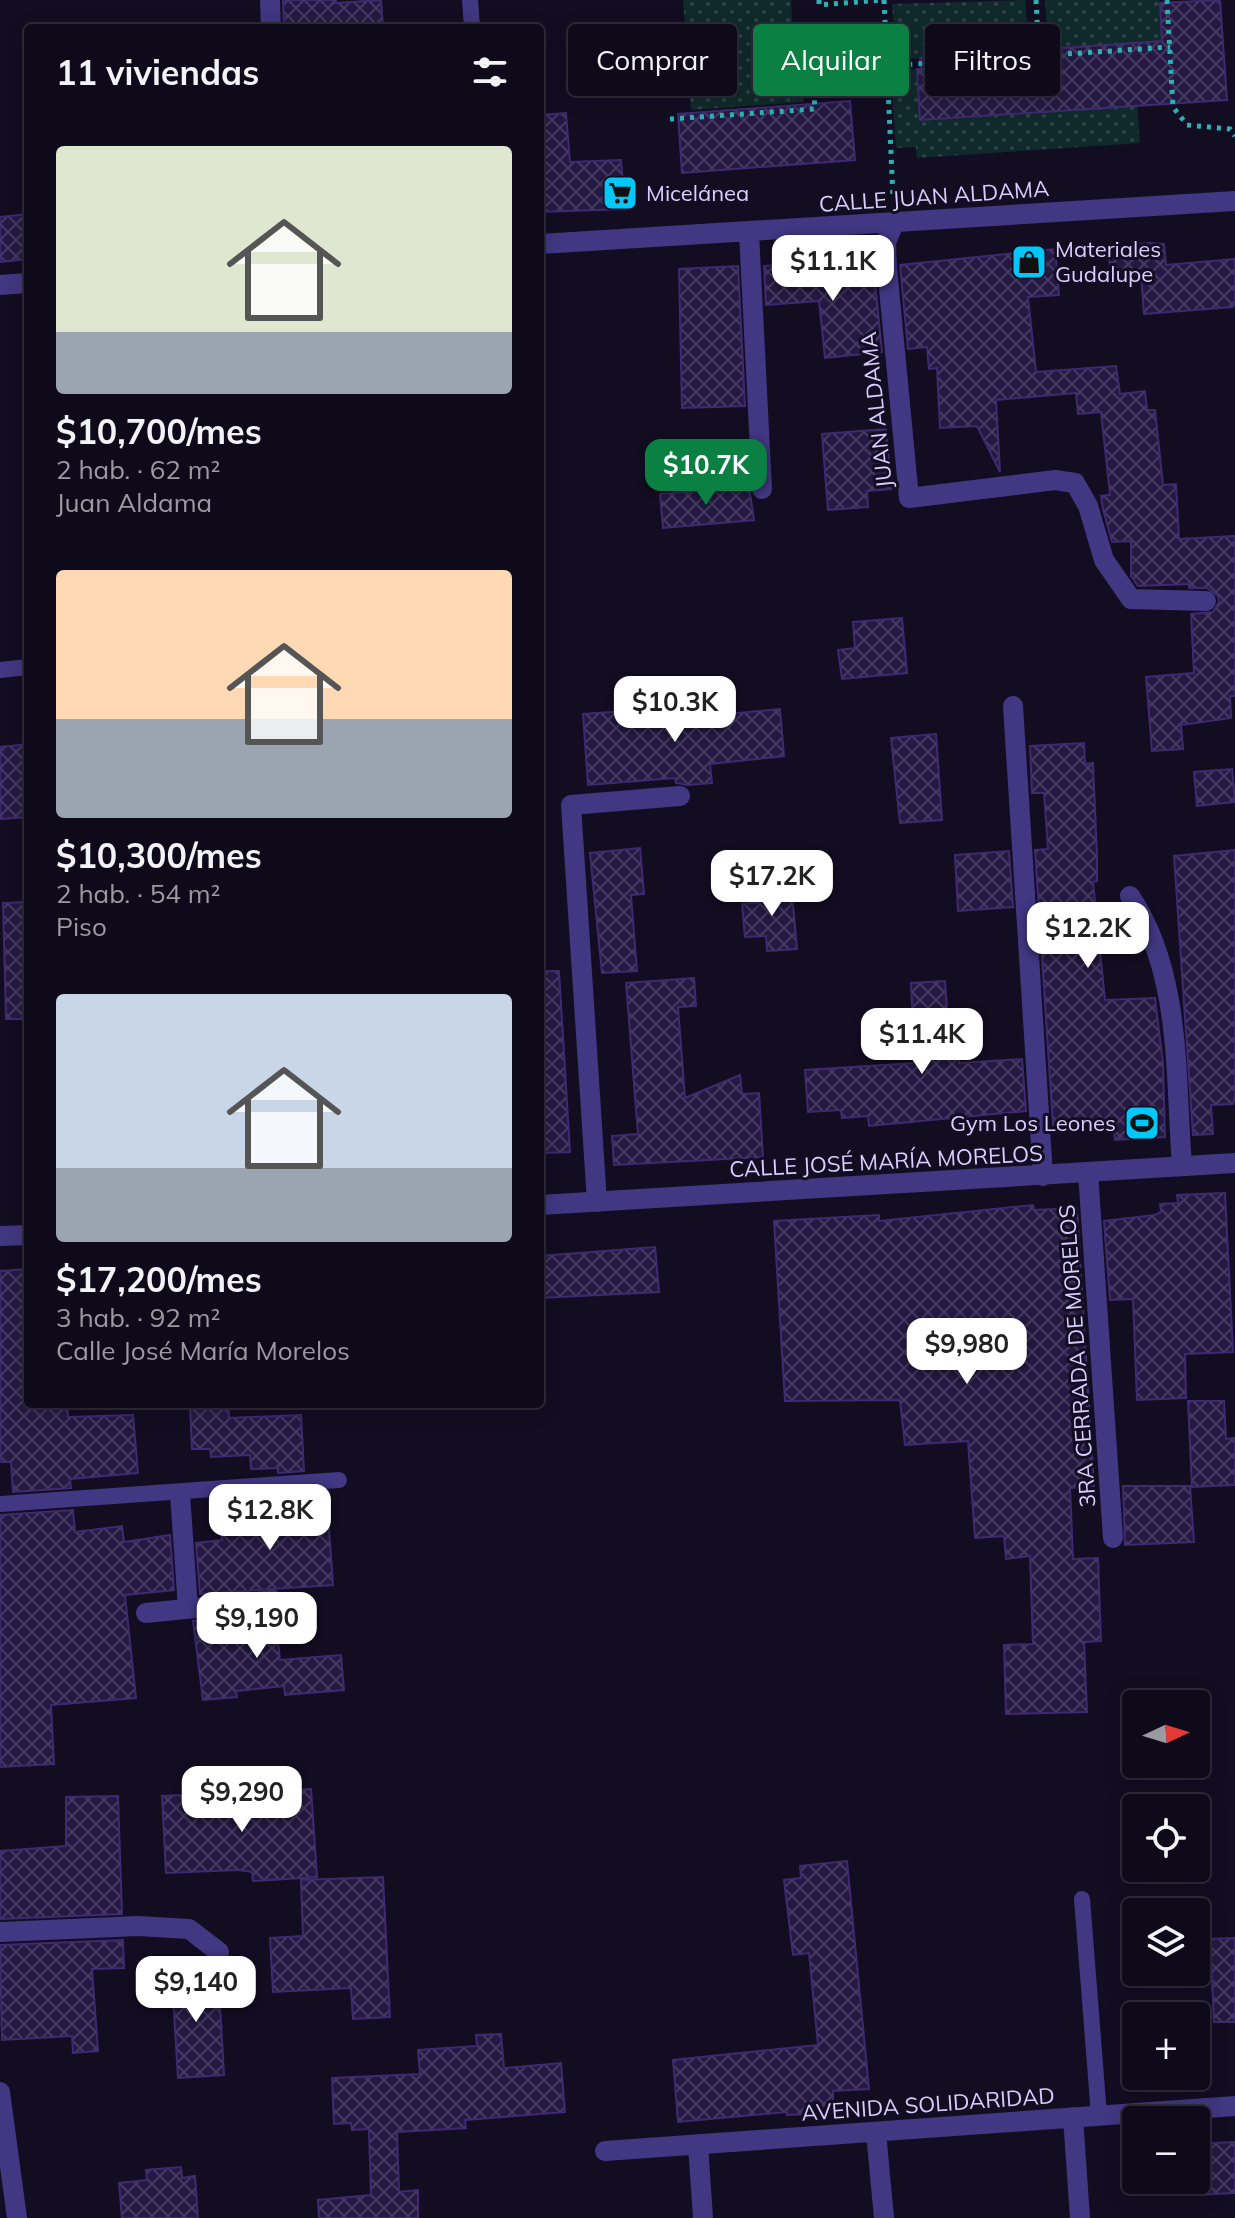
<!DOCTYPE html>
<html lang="es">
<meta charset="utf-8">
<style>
:root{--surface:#0e0a1a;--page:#171323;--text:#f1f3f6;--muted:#9b9aa2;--line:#2e2b39;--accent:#0b8043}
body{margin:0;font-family:Mulish,sans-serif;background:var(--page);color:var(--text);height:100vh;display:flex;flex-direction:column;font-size:30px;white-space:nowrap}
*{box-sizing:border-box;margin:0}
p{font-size:26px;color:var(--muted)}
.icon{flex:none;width:44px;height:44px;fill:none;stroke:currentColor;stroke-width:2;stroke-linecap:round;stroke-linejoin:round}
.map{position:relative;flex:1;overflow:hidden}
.drawer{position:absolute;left:24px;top:24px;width:520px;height:1384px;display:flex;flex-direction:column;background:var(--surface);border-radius:8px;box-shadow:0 4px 20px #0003,0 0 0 2px var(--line)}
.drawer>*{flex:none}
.hud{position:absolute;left:568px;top:24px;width:546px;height:72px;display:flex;gap:16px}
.needle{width:52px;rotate:86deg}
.controls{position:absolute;left:1122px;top:1690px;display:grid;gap:16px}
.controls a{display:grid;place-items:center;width:88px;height:88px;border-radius:8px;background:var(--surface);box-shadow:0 4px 20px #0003,0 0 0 2px var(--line);font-size:40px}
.price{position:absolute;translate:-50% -68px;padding:0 18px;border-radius:16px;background:#fff;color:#222;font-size:26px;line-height:52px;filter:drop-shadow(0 2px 4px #0008)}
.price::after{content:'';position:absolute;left:50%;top:48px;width:24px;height:18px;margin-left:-12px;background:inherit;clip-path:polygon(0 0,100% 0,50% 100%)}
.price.current{background:var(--accent);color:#fff}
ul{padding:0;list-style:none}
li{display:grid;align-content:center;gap:16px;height:424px;padding:0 32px}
li span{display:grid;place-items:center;height:248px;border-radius:8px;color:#555}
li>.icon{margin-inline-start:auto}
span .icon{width:144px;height:144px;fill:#fffc;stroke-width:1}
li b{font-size:34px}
h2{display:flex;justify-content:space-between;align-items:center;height:96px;padding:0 32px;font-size:34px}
.chip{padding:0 28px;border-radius:8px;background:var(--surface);box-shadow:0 4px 20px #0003,0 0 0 2px var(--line);font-size:28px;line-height:72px}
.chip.current{background:var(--accent);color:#fff}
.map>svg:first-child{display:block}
.grass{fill:url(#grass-dots)}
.building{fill:url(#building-cross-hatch);stroke:#3e2a70;stroke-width:2}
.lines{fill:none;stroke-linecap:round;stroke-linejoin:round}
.path{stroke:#2cb1b5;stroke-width:5;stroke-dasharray:4 6;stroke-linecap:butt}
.lane{stroke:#413782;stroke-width:16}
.street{stroke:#413782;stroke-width:20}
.labels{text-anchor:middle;stroke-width:6;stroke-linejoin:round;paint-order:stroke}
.poi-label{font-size:22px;fill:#d8ceff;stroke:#130d22;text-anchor:start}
.street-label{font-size:22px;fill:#d8ceff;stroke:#130d22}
</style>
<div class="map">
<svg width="1235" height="2218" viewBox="0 0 1235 2218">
<defs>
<pattern id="grass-dots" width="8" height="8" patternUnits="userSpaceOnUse" patternTransform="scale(2)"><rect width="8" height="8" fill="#102a2c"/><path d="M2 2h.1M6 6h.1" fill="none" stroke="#32484c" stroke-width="1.8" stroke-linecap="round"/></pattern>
<pattern id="building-cross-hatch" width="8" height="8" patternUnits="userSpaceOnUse" patternTransform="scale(2)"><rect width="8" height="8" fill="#251943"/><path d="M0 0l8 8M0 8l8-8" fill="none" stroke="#44395f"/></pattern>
</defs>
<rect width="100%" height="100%" fill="#130d22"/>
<path class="grass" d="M 683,0 L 791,0 L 796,83 L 802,83 L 803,102 L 691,110 Z
M 1025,0 L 1029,50 L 896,60 L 892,4 Z
M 1045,0 L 1159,0 L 1162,41 L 1048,49 Z
M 917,69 L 920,119 L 1137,104 L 1140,143 L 917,158 L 916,147 L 896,148 L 891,76 L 898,76 L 898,71 Z"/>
<path class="building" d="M 283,0 L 336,0 L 336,3 L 381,0 L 383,28 L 284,28 Z
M 1220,0 L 1227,100 L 920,120 L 917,69 L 921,69 L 920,58 L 1162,41 L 1160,3 Z
M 850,101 L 855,160 L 682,173 L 678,114 Z
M 566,113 L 570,162 L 621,160 L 625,209 L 540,212 L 540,115 Z
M 28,214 L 28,259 L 0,262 L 0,217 Z
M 1150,243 L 1164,244 L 1166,265 L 1235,259 L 1235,303 L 1233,307 L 1144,314 L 1141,274 L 1111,278 L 1108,247 Z
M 1055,249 L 1059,295 L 1028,297 L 1036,372 L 1116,366 L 1120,394 L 1145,391 L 1147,410 L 1155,410 L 1163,485 L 1176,484 L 1179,539 L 1235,536 L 1235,696 L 1230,696 L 1231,718 L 1181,725 L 1183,749 L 1152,751 L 1146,677 L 1194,673 L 1191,614 L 1213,612 L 1219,602 L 1218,596 L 1207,588 L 1189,588 L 1189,584 L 1138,586 L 1131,576 L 1131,541 L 1112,542 L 1103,509 L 1101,496 L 1110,495 L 1101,412 L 1078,414 L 1076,393 L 996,400 L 1000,472 L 977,426 L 940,428 L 937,368 L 929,369 L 927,347 L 908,349 L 900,265 Z
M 873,262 L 882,352 L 825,358 L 819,301 L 766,305 L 764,266 L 789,264 L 789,271 Z
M 738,266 L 745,406 L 682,408 L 679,269 Z
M 886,429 L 891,489 L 867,491 L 868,507 L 828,510 L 822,434 Z
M 749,487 L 754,520 L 663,528 L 660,494 Z
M 902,618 L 907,673 L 842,679 L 838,650 L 855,648 L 853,622 Z
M 685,707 L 687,718 L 780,709 L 784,756 L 710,764 L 712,783 L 687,785 L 676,783 L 675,778 L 588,785 L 583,714 Z
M 936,734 L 942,820 L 900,823 L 891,738 Z
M 1084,743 L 1085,764 L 1093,763 L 1097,856 L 1097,881 L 1093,882 L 1105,1000 L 1155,998 L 1163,1063 L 1165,1137 L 1115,1140 L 1114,1122 L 1053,1125 L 1035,850 L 1048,849 L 1044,793 L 1032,793 L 1030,746 Z
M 28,744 L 28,817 L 0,819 L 0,747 Z
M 1232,769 L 1235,802 L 1197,806 L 1194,772 Z
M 640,848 L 644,894 L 631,895 L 637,971 L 602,973 L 590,853 Z
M 1235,850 L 1235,1096 L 1233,1104 L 1211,1105 L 1213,1134 L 1193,1135 L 1174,856 Z
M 1009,851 L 1013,907 L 958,911 L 955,855 Z
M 791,883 L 797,949 L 767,951 L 766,936 L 745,937 L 742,904 L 762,902 L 760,885 Z
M 28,902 L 28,1019 L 6,1019 L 3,903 Z
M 540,971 L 559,971 L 570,1152 L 541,1153 Z
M 694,978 L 696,1006 L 678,1007 L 685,1098 L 740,1075 L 742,1094 L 759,1093 L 763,1157 L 614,1165 L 612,1136 L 638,1134 L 626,983 Z
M 945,981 L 947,1010 L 956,1009 L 959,1063 L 1022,1059 L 1026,1111 L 869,1126 L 868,1116 L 842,1118 L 841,1110 L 808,1112 L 805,1070 L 915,1063 L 911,983 Z
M 1225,1193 L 1233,1352 L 1185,1354 L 1186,1398 L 1137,1400 L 1133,1299 L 1110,1300 L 1104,1221 L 1155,1215 L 1161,1212 L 1160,1204 L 1178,1203 L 1177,1195 Z
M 1033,1205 L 1034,1210 L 1077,1208 L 1094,1486 L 1070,1488 L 1073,1559 L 1098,1558 L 1101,1641 L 1084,1642 L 1087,1712 L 1006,1714 L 1004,1645 L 1033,1644 L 1030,1556 L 1006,1559 L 1004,1536 L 975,1538 L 968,1441 L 905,1445 L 900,1400 L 785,1401 L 774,1221 L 879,1215 L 879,1221 Z
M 655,1247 L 659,1292 L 540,1298 L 540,1256 Z
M 28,1269 L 28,1404 L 67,1404 L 68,1417 L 133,1415 L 138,1473 L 70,1479 L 71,1488 L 13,1492 L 11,1462 L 0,1462 L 0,1271 Z
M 1188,1401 L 1224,1401 L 1226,1439 L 1235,1438 L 1235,1485 L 1192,1487 Z
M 190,1404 L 228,1404 L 229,1418 L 301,1415 L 304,1471 L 278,1473 L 278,1468 L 251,1469 L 250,1455 L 211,1457 L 210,1449 L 192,1449 Z
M 1123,1486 L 1190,1486 L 1194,1542 L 1125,1545 Z
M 305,1493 L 305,1503 L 327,1502 L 333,1585 L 200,1594 L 196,1543 L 222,1540 L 221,1525 L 280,1520 L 279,1495 Z
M 73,1510 L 75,1532 L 122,1526 L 124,1542 L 170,1535 L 174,1590 L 125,1595 L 136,1698 L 51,1705 L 54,1764 L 0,1767 L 0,1515 Z
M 275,1613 L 280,1660 L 341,1655 L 344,1690 L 285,1695 L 284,1686 L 236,1691 L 237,1697 L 203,1700 L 193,1621 Z
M 311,1789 L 317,1877 L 253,1881 L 252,1872 L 238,1870 L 166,1873 L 162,1796 Z
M 118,1796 L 122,1914 L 0,1919 L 0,1851 L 66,1846 L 66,1797 Z
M 847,1861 L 869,2089 L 833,2091 L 833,2113 L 787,2115 L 787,2112 L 678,2122 L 673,2060 L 818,2045 L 809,1953 L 793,1955 L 784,1880 L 801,1878 L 800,1866 Z
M 383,1877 L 390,2017 L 353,2019 L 351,1988 L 273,1992 L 270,1938 L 303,1936 L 301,1880 Z
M 1235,1938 L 1235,2022 L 1214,2022 L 1210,1939 Z
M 123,1940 L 124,1968 L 92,1969 L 98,2051 L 73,2053 L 72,2036 L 2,2040 L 0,1945 Z
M 205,1962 L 208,2005 L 220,2005 L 224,2075 L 178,2078 L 171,1964 Z
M 501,2034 L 504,2068 L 561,2063 L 565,2112 L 465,2120 L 466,2128 L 397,2132 L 399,2192 L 418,2190 L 418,2218 L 319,2218 L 318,2200 L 371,2195 L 369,2129 L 352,2130 L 351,2123 L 334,2124 L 332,2078 L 420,2074 L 418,2050 L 477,2046 L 476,2035 Z
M 1235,2142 L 1235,2193 L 1196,2195 L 1196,2144 Z
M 181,2167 L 182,2178 L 195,2176 L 198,2218 L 122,2218 L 119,2183 L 147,2180 L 146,2170 Z"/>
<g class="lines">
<path class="path" d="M 819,0 L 819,5 L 882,0
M 884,0 L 893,197
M 1036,0 L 1039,56
M 1167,0 L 1173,107 L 1187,125 L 1230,129 L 1235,136
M 670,119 L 815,109 L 812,71 L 1170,47"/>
<path class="lane" d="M 470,0 L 472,28
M 0,670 L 28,667
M 0,1504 L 339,1480
M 1082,1899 L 1099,2115"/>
<path class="street" d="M 270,0 L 271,28
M 894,223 L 886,242 L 887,268 L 909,498 L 1055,480 L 1075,483 L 1088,506 L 1104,560 L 1131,599 L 1206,601
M 749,233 L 762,489
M 540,244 L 1235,201
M 0,285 L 28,283
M 1013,706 L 1043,1176
M 1130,896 C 1182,973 1175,1077 1182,1166
M 1088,1172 L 1113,1538
M 597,1202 L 571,805 L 680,796
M 540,1205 L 1235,1163
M 0,1236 L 28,1235
M 180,1494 L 188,1608
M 146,1613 L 273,1600
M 0,1932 L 138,1926 L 189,1929 L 219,1952
M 0,2092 L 17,2218
M 1073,2117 L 1080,2218
M 876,2132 L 884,2218
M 698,2145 L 703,2218
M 605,2151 L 1235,2106"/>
</g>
<defs>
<symbol id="supermarket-square" viewBox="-11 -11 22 22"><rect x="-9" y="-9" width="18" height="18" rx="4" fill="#00c9f9" stroke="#130d22"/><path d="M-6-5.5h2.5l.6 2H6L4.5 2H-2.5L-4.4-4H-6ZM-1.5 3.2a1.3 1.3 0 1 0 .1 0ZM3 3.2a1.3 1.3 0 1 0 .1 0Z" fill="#111"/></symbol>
<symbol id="shop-square" viewBox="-11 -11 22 22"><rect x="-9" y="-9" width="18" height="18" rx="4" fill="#00c9f9" stroke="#130d22"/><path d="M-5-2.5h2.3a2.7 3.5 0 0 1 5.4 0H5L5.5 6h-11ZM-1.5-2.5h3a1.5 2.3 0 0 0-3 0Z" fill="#111"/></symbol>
<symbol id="stadium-square" viewBox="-11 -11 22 22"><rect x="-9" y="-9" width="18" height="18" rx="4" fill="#00c9f9" stroke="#130d22"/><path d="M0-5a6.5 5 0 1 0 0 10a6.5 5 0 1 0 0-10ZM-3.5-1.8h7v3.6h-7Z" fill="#111"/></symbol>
</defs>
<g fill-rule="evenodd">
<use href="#supermarket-square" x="600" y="173" width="40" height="40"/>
<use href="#shop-square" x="1009" y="242" width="40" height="40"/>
<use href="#stadium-square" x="1122" y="1103" width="40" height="40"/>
</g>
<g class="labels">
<g class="poi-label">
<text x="646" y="201">Micelánea</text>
<text x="1055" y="257">Materiales<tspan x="1055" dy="25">Gudalupe</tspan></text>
<text x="1116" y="1131" text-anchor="end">Gym Los Leones</text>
</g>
<g class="street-label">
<text transform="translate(934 196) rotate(-4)" y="8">CALLE JUAN ALDAMA</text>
<text transform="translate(876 410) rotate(-96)" y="8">JUAN ALDAMA</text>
<text transform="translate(886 1161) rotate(-3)" y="8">CALLE JOSÉ MARÍA MORELOS</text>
<text transform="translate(1077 1356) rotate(-94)" y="8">3RA CERRADA DE MORELOS</text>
<text transform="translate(928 2104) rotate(-4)" y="8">AVENIDA SOLIDARIDAD</text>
</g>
</g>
</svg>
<div class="controls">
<a><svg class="needle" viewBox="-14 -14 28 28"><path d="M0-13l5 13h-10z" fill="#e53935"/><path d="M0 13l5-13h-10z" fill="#9b9aa2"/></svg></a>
<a><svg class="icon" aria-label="locate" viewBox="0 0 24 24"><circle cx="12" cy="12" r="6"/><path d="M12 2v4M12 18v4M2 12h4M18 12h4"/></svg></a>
<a><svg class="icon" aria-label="layers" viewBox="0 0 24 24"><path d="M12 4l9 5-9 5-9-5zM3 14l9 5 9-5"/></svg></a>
<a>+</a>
<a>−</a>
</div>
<b class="price" style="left:833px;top:303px">$11.1K</b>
<b class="price current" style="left:706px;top:507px">$10.7K</b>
<b class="price" style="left:675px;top:744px">$10.3K</b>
<b class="price" style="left:772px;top:918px">$17.2K</b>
<b class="price" style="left:1088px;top:970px">$12.2K</b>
<b class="price" style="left:922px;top:1076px">$11.4K</b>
<b class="price" style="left:967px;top:1386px">$9,980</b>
<b class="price" style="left:270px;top:1552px">$12.8K</b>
<b class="price" style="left:257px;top:1660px">$9,190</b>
<b class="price" style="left:242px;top:1834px">$9,290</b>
<b class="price" style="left:196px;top:2024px">$9,140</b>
<div class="hud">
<a class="chip">Comprar</a>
<a class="chip current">Alquilar</a>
<a class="chip">Filtros</a>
</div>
<section class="drawer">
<h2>11 viviendas<svg class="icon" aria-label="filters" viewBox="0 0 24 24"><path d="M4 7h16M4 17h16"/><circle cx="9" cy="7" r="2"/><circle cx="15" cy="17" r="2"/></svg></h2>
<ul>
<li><span style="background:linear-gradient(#dfe7d0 75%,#9aa5b1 0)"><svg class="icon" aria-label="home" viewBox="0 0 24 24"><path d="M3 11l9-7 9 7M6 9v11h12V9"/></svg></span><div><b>$10,700/mes</b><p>2 hab. · 62 m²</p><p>Juan Aldama</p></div></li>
<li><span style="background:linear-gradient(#ffd9b3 60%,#9aa5b1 0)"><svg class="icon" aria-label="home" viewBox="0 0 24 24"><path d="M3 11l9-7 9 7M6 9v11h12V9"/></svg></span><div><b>$10,300/mes</b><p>2 hab. · 54 m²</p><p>Piso</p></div></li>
<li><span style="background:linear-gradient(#c9d6e8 70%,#9aa5b1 0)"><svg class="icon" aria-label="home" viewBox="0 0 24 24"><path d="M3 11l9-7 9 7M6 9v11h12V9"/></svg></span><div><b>$17,200/mes</b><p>3 hab. · 92 m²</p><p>Calle José María Morelos</p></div></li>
</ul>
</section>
</div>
